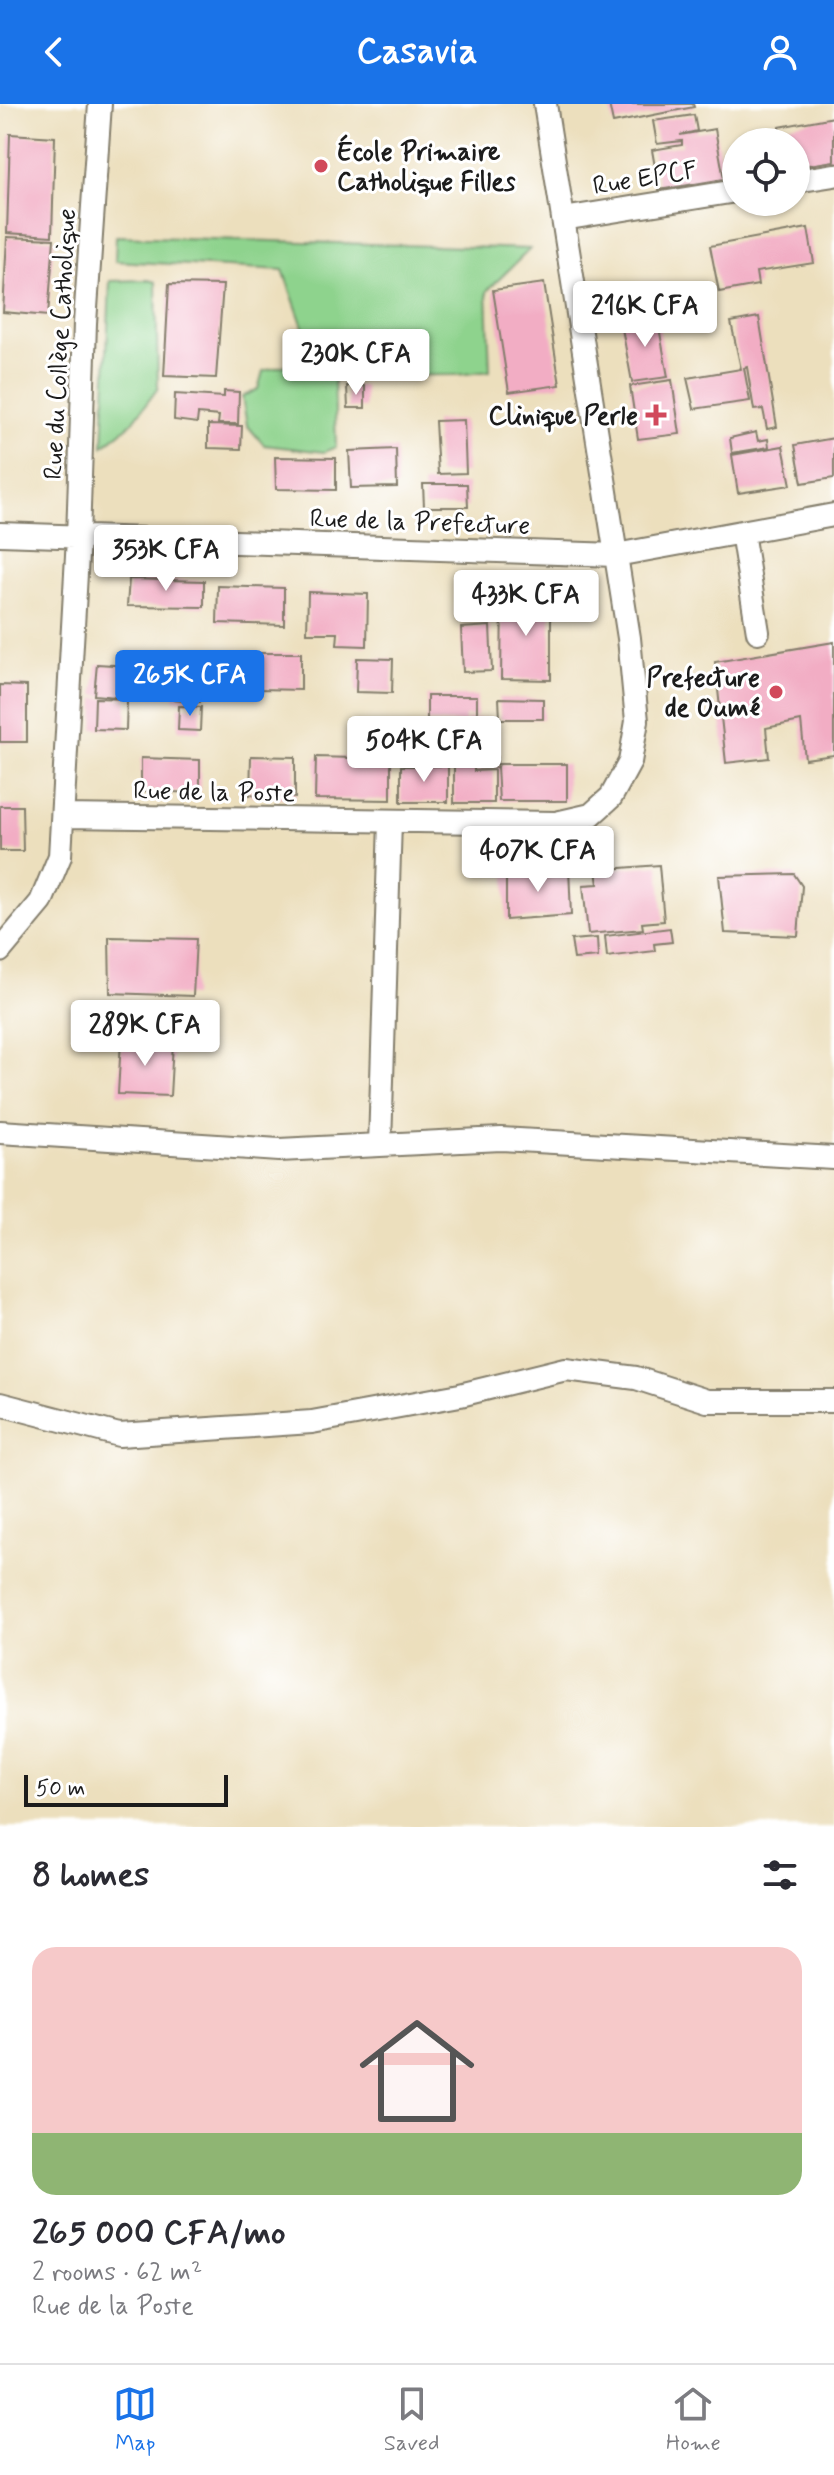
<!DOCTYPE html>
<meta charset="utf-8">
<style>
:root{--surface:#fff;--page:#f7f7f7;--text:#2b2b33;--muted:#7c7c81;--line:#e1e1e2;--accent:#1a73e8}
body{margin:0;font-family:Mynerve,sans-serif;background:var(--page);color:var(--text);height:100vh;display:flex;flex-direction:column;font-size:30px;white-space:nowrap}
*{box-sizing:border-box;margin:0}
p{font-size:26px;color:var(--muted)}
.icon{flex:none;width:44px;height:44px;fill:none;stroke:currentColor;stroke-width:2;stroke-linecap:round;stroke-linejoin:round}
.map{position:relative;height:1723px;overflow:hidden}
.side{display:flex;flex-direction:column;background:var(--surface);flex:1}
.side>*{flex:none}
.tools{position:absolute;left:722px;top:24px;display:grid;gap:16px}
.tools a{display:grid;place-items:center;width:88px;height:88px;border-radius:50%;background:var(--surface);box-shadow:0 2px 6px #0004;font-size:40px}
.scale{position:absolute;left:24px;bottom:20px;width:204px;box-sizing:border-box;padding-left:8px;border:4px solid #1c1c1c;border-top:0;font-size:22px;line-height:28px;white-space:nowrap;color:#1c1c1c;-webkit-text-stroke:6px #fff;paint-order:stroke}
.price{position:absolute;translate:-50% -68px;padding:0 18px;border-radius:8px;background:#fff;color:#222;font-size:26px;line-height:52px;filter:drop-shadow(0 2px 4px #0008)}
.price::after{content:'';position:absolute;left:50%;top:48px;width:24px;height:18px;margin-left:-12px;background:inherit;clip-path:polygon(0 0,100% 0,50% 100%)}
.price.selected{background:var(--accent);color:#fff}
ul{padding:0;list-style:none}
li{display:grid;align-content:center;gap:16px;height:424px;padding:0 32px}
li+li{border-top:2px solid var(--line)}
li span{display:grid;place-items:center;height:248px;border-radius:24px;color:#555}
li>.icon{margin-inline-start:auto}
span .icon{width:144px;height:144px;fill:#fffc;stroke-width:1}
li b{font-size:34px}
h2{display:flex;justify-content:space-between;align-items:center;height:96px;padding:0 32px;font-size:34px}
header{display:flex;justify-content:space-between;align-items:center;height:104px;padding:0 32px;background:var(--accent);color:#fff;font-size:36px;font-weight:700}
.tab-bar{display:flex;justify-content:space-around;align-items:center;height:112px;border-top:2px solid var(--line);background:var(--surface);font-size:22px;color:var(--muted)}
.tab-bar a{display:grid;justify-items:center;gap:4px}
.tab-bar .selected{color:var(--accent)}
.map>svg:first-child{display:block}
.green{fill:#8ed38d;stroke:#557854;stroke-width:2}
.building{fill:#f2adc4}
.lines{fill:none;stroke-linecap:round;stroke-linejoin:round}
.street-casing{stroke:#847e6c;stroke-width:26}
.street{stroke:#fff;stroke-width:22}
.poi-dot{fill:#d1495b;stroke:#fff;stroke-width:3}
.labels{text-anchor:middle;stroke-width:6;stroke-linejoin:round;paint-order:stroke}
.poi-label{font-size:26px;font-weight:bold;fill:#1c1c1c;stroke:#fff;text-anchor:end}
.street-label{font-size:26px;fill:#1c1c1c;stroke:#fff}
</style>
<header><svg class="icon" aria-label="back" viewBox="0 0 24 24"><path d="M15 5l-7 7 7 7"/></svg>Casavia<svg class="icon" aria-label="person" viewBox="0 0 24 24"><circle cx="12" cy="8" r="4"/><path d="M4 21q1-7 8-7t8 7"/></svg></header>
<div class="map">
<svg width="834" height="1723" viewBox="0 0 834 1723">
<rect width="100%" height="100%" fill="#fff"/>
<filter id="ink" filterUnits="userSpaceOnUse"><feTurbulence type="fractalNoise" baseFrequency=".0125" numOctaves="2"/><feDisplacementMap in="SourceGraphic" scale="16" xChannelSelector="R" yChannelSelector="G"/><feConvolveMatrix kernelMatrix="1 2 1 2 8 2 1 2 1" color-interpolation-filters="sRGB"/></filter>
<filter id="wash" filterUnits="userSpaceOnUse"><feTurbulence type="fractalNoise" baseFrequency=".006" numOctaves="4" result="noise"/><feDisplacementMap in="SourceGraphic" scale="32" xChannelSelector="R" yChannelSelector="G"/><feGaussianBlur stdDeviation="1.8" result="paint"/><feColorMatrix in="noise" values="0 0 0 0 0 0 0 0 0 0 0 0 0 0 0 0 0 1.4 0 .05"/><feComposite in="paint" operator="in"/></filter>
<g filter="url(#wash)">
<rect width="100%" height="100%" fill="#ecdfbd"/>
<path class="green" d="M 116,132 L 530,145 L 487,187 L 490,267 L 457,271 L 334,272 L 336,343 L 324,348 L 264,341 L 247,321 L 242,293 L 258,285 L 263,267 L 314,254 L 283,166 L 115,157 Z
M 148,176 L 156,178 L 158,284 L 132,319 L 103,342 L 110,177 Z"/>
<g id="blocks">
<path class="building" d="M 609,0 L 693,0 L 694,3 L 613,19 Z
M 694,11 L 697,27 L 680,31 L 715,25 L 724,75 L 659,86 L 652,46 L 682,41 L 682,37 L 657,40 L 653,17 Z
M 834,13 L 834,57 L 796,63 L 796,38 L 781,38 L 779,23 Z
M 10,30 L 55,33 L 52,132 L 7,129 Z
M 808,124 L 814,159 L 756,168 L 758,181 L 719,188 L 710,142 Z
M 7,133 L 54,135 L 48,212 L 3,208 Z
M 544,179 L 560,281 L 509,288 L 493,186 Z
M 169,180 L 223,181 L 216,274 L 164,272 Z
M 657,212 L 668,273 L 632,278 L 621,219 Z
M 759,213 L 777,323 L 767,325 L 763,305 L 754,306 L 747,263 L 744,264 L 750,297 L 694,305 L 687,274 L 741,265 L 731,218 Z
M 672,276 L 680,330 L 638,335 L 630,282 Z
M 347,282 L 365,282 L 365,304 L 348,304 Z
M 224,287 L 239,288 L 238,320 L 218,320 L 219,312 L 198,310 L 197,319 L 174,316 L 175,290 L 224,293 Z
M 464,316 L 466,369 L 438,370 L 435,317 Z
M 208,321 L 242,322 L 241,345 L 208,344 Z
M 756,328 L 758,337 L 768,335 L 769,343 L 732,349 L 730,334 Z
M 834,334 L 834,374 L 802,379 L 795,341 Z
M 783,342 L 791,381 L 738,389 L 732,351 Z
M 396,345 L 397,383 L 351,384 L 349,347 Z
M 275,353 L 336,354 L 336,386 L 276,385 Z
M 423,380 L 467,380 L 468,403 L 424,403 Z
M 129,475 L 204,477 L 204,503 L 127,502 Z
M 218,482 L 284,484 L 284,521 L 217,519 Z
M 308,488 L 368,490 L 367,542 L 337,541 L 338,529 L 307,529 Z
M 502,491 L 551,492 L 551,576 L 501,575 Z
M 490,522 L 492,567 L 463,568 L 461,524 Z
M 834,538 L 834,651 L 805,655 L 801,617 L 766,624 L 769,654 L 726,659 L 715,558 Z
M 259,549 L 301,549 L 301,586 L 260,585 Z
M 357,554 L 393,555 L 392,589 L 356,588 Z
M 97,560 L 129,562 L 127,594 L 94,591 Z
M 175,577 L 202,579 L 200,598 L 174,596 Z
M 0,581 L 27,582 L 27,638 L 0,638 Z
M 427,592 L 477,592 L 477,612 L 465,612 L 465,619 L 427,618 Z
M 95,594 L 127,595 L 126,626 L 94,625 Z
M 499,594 L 543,595 L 543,615 L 500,615 Z
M 179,602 L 201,603 L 200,627 L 178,626 Z
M 496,614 L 497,663 L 498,660 L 567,660 L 567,697 L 499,697 L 497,663 L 479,664 L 479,655 L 468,655 L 467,615 Z
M 251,652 L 295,653 L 295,694 L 250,691 Z
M 316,653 L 391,655 L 391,696 L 315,695 Z
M 141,654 L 200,656 L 200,689 L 141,687 Z
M 474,659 L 474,667 L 494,666 L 494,699 L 454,699 L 454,660 Z
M 401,662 L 448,662 L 448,698 L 401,698 Z
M 0,702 L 22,702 L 23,747 L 0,747 Z
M 659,761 L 664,817 L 642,819 L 643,825 L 588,830 L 583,781 L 598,780 L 596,766 Z
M 569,764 L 571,811 L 506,816 L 506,768 Z
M 794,770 L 802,782 L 798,832 L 725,829 L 719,772 Z
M 670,824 L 672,838 L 654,840 L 655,847 L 607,853 L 605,832 Z
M 109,833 L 196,835 L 193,892 L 110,889 Z
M 597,834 L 598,853 L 574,855 L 571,836 Z
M 121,936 L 173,939 L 170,992 L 118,990 Z"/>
</g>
</g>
<g filter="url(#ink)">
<use href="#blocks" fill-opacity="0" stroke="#847e6c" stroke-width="2"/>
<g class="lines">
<defs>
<path id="street" d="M 796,77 L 834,71
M 563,115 L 736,87
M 742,428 L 758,528
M 0,430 L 616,451 L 834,411
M 63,712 L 556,719 L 591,711 L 611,693 L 630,658 L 637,617 L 629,534 L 545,0
M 0,847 L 41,798 L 60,752 L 78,434 L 85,219 L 100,0
M 0,1028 L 279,1046 L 501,1035 L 834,1054
M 380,1041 L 390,717
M 0,1300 L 119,1331 L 312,1318 L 460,1291 L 566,1265 L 636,1274 L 707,1297 L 834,1297"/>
</defs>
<use href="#street" class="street-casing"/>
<use href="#street" class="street"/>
</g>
</g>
<g class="poi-dot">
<circle cx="321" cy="62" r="8"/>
<path d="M652 299h8v8h8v8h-8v8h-8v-8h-8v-8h8z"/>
<circle cx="776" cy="588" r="8"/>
</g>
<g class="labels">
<g class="poi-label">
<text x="337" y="56" text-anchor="start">École Primaire<tspan x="337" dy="30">Catholique Filles</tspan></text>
<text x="638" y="320">Clinique Perle</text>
<text x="760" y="582">Prefecture<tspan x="760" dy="30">de Oumé</tspan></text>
</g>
<g class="street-label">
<text transform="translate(645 73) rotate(-9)" y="9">Rue EPCF</text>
<text transform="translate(59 240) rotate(-87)" y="9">Rue du Collège Catholique</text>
<text transform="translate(420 417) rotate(2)" y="9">Rue de la Prefecture</text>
<text transform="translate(214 687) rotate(1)" y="9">Rue de la Poste</text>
</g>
</g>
</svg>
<div class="tools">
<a><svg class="icon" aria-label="locate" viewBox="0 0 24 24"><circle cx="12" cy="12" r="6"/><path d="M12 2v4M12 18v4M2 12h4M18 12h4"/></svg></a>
</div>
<div class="scale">50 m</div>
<b class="price" style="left:645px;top:245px">216K CFA</b>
<b class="price" style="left:356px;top:293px">230K CFA</b>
<b class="price" style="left:166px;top:489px">353K CFA</b>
<b class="price" style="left:526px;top:534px">433K CFA</b>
<b class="price selected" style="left:190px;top:614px">265K CFA</b>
<b class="price" style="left:424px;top:680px">504K CFA</b>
<b class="price" style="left:538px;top:790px">407K CFA</b>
<b class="price" style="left:145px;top:964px">289K CFA</b>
</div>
<section class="side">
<h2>8 homes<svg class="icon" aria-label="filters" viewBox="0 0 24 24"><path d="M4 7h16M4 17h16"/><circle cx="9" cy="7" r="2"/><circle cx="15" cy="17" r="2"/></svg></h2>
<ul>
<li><span style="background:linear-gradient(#f6c9c9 75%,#8fb573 0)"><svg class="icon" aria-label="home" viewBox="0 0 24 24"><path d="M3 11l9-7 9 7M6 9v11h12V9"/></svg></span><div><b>265 000 CFA/mo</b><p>2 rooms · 62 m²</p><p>Rue de la Poste</p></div></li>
</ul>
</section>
<nav class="tab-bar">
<a class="selected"><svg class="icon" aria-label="map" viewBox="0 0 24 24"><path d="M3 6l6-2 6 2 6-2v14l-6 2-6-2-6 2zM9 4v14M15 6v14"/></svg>Map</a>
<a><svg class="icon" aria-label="saved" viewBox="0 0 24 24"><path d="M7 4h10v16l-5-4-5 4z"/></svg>Saved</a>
<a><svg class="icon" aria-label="home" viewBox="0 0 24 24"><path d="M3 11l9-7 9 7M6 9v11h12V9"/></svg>Home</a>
</nav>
